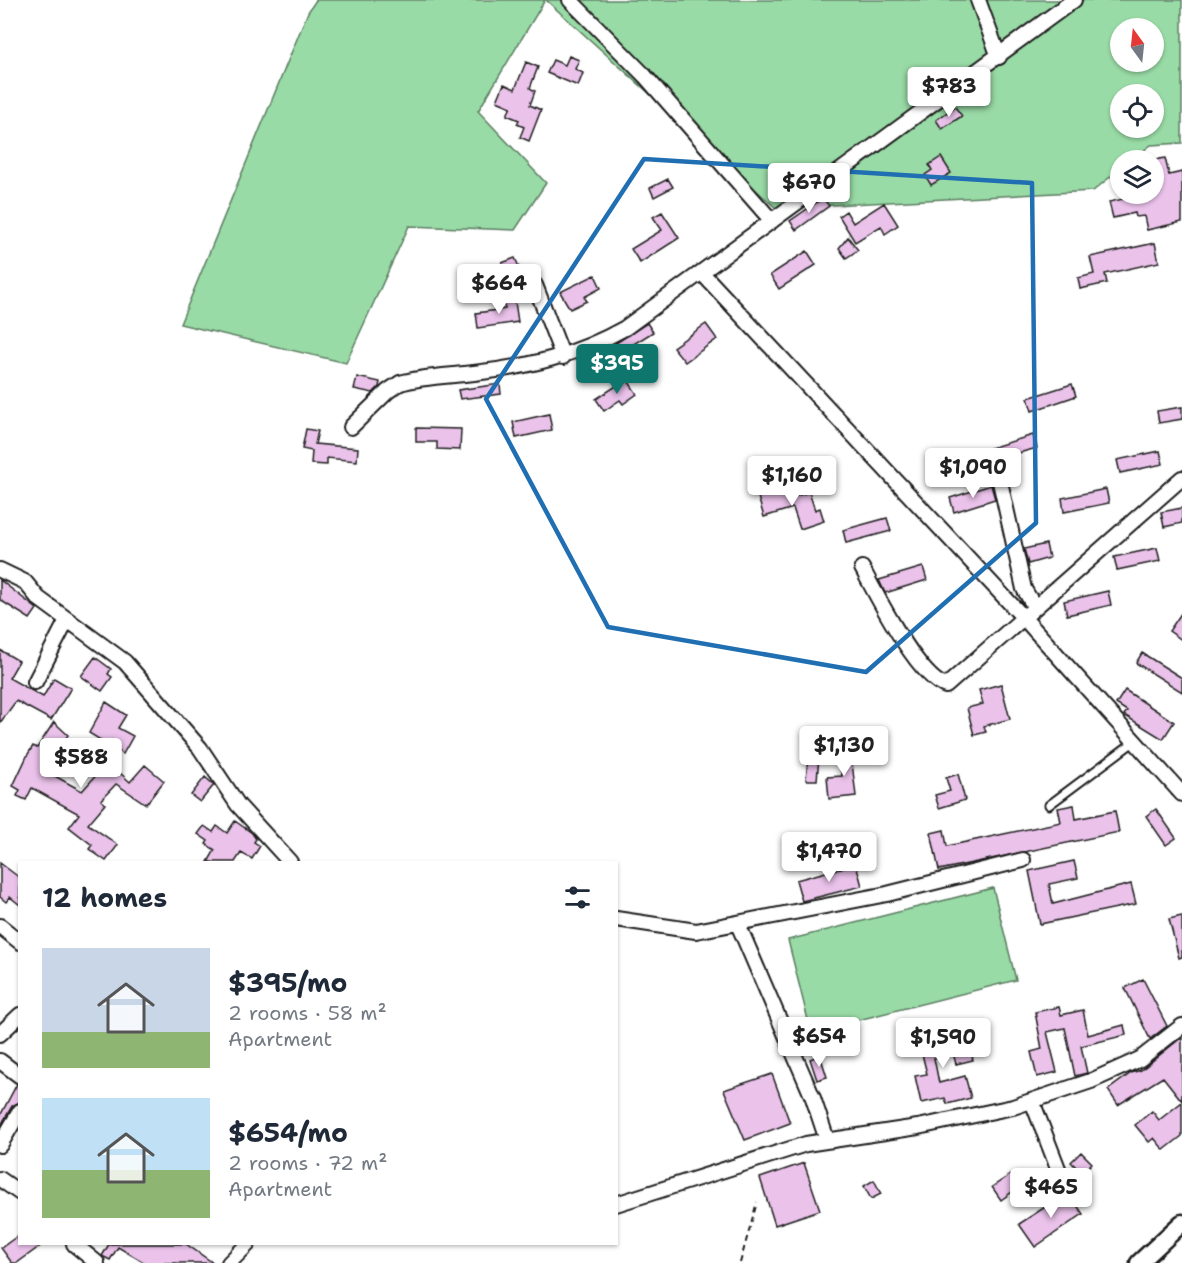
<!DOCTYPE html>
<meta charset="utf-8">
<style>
:root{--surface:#fff;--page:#f6f6f7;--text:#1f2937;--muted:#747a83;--accent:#0f766e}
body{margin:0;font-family:"Shantell Sans",sans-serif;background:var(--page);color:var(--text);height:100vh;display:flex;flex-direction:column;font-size:22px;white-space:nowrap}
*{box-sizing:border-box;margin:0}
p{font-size:20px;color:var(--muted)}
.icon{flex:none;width:33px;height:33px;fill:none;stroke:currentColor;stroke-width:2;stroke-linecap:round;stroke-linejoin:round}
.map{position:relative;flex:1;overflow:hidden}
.sheet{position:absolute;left:18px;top:861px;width:600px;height:384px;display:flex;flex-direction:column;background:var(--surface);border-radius:0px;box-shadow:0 2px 4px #0004}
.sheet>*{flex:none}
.needle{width:39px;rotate:345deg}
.buttons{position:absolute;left:1110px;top:18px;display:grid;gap:12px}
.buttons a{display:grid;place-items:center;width:54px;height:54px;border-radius:50%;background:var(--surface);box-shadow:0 2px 4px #0004;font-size:30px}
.price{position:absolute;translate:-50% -51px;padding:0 14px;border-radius:6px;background:#fff;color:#222;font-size:20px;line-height:39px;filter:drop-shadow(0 2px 3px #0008)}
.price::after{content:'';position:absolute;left:50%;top:36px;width:18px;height:14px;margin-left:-9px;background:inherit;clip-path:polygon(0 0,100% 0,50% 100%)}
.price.active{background:var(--accent);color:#fff}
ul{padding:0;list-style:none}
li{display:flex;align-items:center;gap:18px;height:150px;padding:0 24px}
li span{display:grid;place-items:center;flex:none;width:168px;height:120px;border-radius:0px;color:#555}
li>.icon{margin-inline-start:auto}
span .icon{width:72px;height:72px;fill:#fffc;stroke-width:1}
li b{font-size:26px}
h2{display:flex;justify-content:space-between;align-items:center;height:72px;padding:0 24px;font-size:26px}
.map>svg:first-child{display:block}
.green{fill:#99dba6;stroke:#5a7c61;stroke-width:1.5;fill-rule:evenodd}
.building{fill:#eac2ea;stroke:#1c1c1c;stroke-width:1.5}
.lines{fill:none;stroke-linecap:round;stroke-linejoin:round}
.service-casing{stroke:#1c1c1c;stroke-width:11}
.minor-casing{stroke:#1c1c1c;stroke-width:18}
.tertiary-casing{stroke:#1c1c1c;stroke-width:21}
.path{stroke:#1c1c1c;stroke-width:2;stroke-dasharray:6 4.5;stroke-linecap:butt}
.service{stroke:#fff;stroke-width:7}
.minor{stroke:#fff;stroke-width:14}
.tertiary{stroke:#fff;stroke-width:16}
.marked{fill:none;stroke:#1f6fb2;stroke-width:4.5;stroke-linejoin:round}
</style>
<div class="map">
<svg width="1182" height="1263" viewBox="0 0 1182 1263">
<rect width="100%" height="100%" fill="#fff"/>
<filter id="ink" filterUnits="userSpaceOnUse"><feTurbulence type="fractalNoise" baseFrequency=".0167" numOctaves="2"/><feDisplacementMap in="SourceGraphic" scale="12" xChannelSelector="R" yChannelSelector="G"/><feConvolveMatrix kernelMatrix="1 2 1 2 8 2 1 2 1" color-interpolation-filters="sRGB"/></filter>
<g filter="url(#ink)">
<path class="green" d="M 316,0 L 545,0 L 478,111 L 546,183 L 515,230 L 409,226 L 346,363 L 180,324 L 308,12 Z
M 546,0 L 1182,0 L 1182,143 L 1151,145 L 1131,160 L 1120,160 L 1120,169 L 1093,191 L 776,208 ZM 1120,28 L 1154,28 L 1154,62 L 1120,62 ZM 1120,94 L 1154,94 L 1154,128 L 1120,128 Z
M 993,888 L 1016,980 L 811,1032 L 788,940 Z"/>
<path class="building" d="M 569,56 L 579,60 L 575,69 L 583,73 L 578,86 L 547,73 L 553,60 L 565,65 Z
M 526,62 L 538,67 L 530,88 L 535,91 L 530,105 L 541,110 L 529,141 L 520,137 L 524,127 L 517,124 L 519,120 L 507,115 L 511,107 L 497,101 L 504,84 L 515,89 Z
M 955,107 L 962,116 L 942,129 L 936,120 Z
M 941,157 L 951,173 L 931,185 L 925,175 L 932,170 L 929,165 Z
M 1165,158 L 1169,175 L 1182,172 L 1182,222 L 1147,230 L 1144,216 L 1136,217 L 1135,213 L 1113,218 L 1109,202 L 1161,191 L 1157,173 L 1154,174 L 1154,160 Z
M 668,179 L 673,187 L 654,197 L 650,188 Z
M 823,198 L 829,206 L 796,230 L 790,221 Z
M 884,203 L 898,225 L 885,234 L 881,226 L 855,242 L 839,216 L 846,211 L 853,223 Z
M 662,212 L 679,238 L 640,263 L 631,249 L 662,230 L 653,217 Z
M 848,237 L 858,250 L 846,258 L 839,248 Z
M 1155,243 L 1159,262 L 1105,274 L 1107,283 L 1080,289 L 1078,278 L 1094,274 L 1090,257 Z
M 807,251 L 816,265 L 779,289 L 770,275 Z
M 515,258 L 520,269 L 505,274 L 502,263 Z
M 595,275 L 601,288 L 584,297 L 587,301 L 570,309 L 560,292 Z
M 514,295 L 518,322 L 478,328 L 476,313 L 505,309 L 503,297 Z
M 647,323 L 653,332 L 621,352 L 616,343 Z
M 706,324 L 717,339 L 685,362 L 673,347 Z
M 357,377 L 380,382 L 379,387 L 373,393 L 354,389 Z
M 627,379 L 637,394 L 623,404 L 620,400 L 604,411 L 596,399 Z
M 500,384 L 501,394 L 460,399 L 458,390 Z
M 1072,384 L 1076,396 L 1032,411 L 1028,398 Z
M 1182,407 L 1182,419 L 1159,423 L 1157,411 Z
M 549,414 L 552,430 L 516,438 L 513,422 Z
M 416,428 L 461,429 L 460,450 L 437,449 L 437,442 L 416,442 Z
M 306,429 L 318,431 L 315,444 L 358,448 L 357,461 L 327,458 L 327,465 L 311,464 L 312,451 L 302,449 Z
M 1033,435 L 1037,448 L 993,460 L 990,448 Z
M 1160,451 L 1163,464 L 1120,473 L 1117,460 Z
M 991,485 L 995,499 L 954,512 L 950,498 Z
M 785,489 L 787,499 L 809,492 L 815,510 L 820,508 L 824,521 L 800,529 L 793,508 L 764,517 L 758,497 Z
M 1106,489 L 1109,503 L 1064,512 L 1062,498 Z
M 1182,508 L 1182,523 L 1164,527 L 1161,512 Z
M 887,518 L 891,531 L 846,543 L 843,530 Z
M 1046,544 L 1049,558 L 1028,564 L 1024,549 Z
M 1157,548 L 1160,561 L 1117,570 L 1114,557 Z
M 923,567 L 927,580 L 885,593 L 879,580 Z
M 0,580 L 37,609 L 30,619 L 0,600 Z
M 1108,591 L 1111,605 L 1067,615 L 1064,601 Z
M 1182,612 L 1182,640 L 1169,631 Z
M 0,650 L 19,661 L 9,678 L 43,697 L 54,678 L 71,688 L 51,720 L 16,701 L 0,723 Z
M 1142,653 L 1182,678 L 1182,692 L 1136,663 Z
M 95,657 L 111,669 L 108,674 L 112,677 L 102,691 L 81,676 Z
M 1001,684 L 1010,719 L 984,726 L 986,732 L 974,735 L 967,708 L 983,704 L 979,690 Z
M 1125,690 L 1174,722 L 1163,739 L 1124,715 L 1127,711 L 1116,704 Z
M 106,702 L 126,715 L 118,728 L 133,736 L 123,754 L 89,733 Z
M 54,722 L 68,735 L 44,770 L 82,791 L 108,762 L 130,782 L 145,765 L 164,781 L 146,804 L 116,784 L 101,800 L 105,804 L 88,824 L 118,845 L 106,861 L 89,849 L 92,845 L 69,827 L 79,814 L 32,788 L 26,800 L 17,796 L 20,790 L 13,786 L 28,754 L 33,746 L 37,748 Z
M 859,751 L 861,761 L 852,763 L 856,796 L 829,799 L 827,777 L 842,776 L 837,755 Z
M 808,756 L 819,757 L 817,780 L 806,780 Z
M 958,774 L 965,800 L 939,808 L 935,795 L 950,791 L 946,778 Z
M 205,777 L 214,785 L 200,802 L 191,795 Z
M 1074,805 L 1076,819 L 1115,811 L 1119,832 L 939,870 L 931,833 L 944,830 L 947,846 L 1061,822 L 1058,808 Z
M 1156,809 L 1176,838 L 1166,845 L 1146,816 Z
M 235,821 L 252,833 L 256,839 L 254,842 L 260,846 L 252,859 L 241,853 L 235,862 L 208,862 L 215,850 L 206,844 L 208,841 L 198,834 L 204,826 L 213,832 L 217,826 L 227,833 Z
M 1074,861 L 1078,878 L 1049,884 L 1053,904 L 1131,884 L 1136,904 L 1040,924 L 1029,871 Z
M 0,863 L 20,878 L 20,905 L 10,897 L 6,902 L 0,897 Z
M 856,864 L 862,886 L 802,901 L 796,880 Z
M 1182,916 L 1182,957 L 1179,958 L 1169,919 Z
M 1143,979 L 1167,1026 L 1150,1039 L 1125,988 Z
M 1059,1007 L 1061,1015 L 1083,1010 L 1088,1035 L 1124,1025 L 1126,1035 L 1081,1046 L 1087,1073 L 1075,1076 L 1065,1028 L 1047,1032 L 1057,1072 L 1037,1077 L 1031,1052 L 1042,1049 L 1035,1012 Z
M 941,1032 L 944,1042 L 968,1037 L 973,1060 L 956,1064 L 953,1053 L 934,1058 L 939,1083 L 965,1076 L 971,1098 L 947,1104 L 945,1098 L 921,1103 L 915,1076 L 927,1074 L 918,1038 Z
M 1182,1037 L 1182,1101 L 1163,1077 L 1118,1105 L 1108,1090 L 1131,1073 L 1141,1070 Z
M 820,1055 L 827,1077 L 817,1080 L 810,1059 Z
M 772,1074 L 790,1123 L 745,1140 L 724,1090 Z
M 17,1084 L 20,1085 L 20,1102 L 12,1106 L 0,1127 L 0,1116 Z
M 1182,1102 L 1182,1136 L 1164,1150 L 1154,1138 L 1149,1142 L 1135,1125 L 1152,1111 L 1159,1120 Z
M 1081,1152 L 1092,1163 L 1082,1173 L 1071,1162 Z
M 804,1163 L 820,1210 L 775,1225 L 760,1178 Z
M 1010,1175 L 1019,1187 L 1001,1200 L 992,1187 Z
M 874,1180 L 881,1194 L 871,1199 L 864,1186 Z
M 1068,1192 L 1083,1214 L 1035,1247 L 1019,1224 Z
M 16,1237 L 20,1244 L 43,1244 L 17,1263 L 12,1263 L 1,1248 Z
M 109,1244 L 186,1244 L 213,1263 L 145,1263 L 118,1247 L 110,1260 L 102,1256 Z"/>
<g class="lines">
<defs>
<path id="service" d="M 1049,805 L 1135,741"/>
<path id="minor" d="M 570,0 L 645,76 L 772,221
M 978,0 L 999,57
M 702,273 L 1023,617 L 1182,794
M 535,285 L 563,357
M 351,427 L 388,391 L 400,383 C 424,376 450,376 474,373 C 529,367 577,355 625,328 L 1074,0
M 997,468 L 1024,589 L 1034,606
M 862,568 C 876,594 918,678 946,686 L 1182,478
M 0,570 L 25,582 L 38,598 L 125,662 L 200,748 L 238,805 L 290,862
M 35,682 L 67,620
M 616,919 L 696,931 L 887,894 L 1023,860
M 738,924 L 813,1098 L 827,1140
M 0,926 L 20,942
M 0,1034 L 20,1015
M 0,1061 L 20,1076
M 1032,1101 L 1064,1184
M 0,1145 L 20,1111
M 0,1179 L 20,1193
M 616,1204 L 806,1144 L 918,1127 L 1013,1107 L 1091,1081 L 1140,1059 L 1182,1026
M 74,1244 L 97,1263
M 229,1263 L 248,1244"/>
<path id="tertiary" d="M 1139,1263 L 1182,1223"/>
</defs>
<use href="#service" class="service-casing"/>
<use href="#minor" class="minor-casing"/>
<use href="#tertiary" class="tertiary-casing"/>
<path class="path" d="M 740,1263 L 757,1202"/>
<use href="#service" class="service"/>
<use href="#minor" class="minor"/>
<use href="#tertiary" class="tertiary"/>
</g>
</g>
<path class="marked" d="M 644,159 L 1032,183 L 1036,523 L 866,672 L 608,627 L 486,399 Z"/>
</svg>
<div class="buttons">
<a><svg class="needle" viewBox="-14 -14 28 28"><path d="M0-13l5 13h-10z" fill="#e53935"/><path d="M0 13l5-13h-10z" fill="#747a83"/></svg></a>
<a><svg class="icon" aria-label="locate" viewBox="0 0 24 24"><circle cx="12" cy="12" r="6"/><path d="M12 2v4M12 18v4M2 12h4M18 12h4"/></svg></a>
<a><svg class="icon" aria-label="layers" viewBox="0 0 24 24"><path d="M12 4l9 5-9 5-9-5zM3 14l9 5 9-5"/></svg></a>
</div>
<b class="price" style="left:949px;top:118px">$783</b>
<b class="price" style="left:809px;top:214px">$670</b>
<b class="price" style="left:499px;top:315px">$664</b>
<b class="price active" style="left:617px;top:395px">$395</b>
<b class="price" style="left:973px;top:499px">$1,090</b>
<b class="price" style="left:792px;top:507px">$1,160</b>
<b class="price" style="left:844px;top:777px">$1,130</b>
<b class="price" style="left:81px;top:789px">$588</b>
<b class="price" style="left:829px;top:883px">$1,470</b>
<b class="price" style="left:819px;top:1068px">$654</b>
<b class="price" style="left:943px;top:1069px">$1,590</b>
<b class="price" style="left:1051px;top:1219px">$465</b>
<section class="sheet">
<h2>12 homes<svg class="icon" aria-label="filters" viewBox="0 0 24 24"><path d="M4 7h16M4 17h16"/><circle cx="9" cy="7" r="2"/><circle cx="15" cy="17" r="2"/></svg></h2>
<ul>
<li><span style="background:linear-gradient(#c9d6e8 70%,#8fb573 0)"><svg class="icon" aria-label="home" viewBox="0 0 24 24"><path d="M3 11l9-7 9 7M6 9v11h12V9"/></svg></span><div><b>$395/mo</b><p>2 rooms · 58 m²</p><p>Apartment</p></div></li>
<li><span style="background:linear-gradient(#bfe0f5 60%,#8fb573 0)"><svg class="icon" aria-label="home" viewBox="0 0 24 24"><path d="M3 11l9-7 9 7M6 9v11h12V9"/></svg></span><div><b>$654/mo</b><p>2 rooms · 72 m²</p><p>Apartment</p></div></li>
</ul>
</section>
</div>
